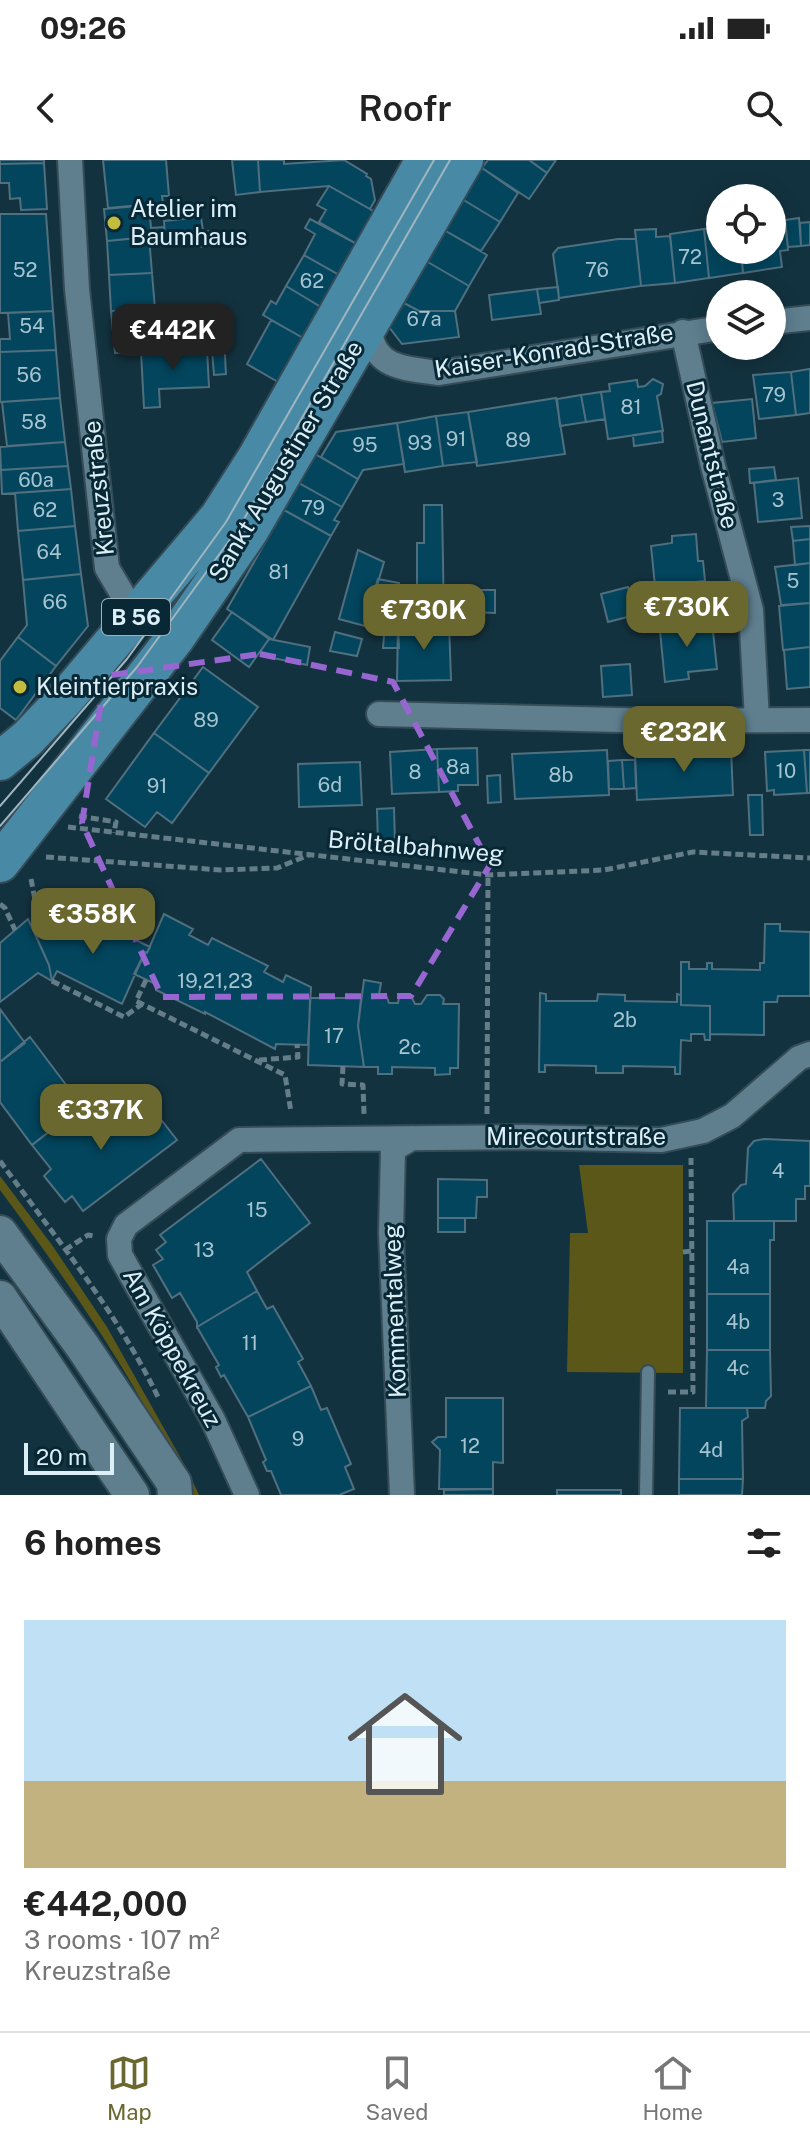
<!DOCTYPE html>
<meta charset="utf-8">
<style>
:root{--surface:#fff;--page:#f2f2f2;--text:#222;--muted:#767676;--line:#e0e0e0;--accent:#6a682f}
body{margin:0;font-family:"Public Sans",sans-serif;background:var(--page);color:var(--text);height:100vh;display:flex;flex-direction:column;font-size:30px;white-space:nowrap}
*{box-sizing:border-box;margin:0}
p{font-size:26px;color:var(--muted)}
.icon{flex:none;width:44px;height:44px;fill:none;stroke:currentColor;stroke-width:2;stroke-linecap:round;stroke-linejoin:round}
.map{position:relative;height:1335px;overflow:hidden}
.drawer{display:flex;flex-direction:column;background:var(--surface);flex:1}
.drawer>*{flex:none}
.controls{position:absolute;left:706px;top:24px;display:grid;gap:16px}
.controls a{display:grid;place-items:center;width:80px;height:80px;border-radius:50%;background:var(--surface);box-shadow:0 4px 20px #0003;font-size:40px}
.scale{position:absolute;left:24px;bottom:20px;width:90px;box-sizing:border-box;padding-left:8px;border:4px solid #dceef6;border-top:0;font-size:22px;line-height:28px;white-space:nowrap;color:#dceef6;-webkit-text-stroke:6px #082835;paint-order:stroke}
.price{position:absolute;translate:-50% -68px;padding:0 18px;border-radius:16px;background:var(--accent);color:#fff;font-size:26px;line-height:52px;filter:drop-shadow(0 2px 4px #0008)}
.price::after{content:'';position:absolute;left:50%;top:48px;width:24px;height:18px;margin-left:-12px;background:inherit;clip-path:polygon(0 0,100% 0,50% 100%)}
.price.current{background:#222;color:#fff}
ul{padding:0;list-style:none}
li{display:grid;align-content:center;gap:16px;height:424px;padding:0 24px}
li+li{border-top:2px solid var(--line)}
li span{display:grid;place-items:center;height:248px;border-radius:0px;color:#555}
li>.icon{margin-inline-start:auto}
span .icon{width:144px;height:144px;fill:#fffc;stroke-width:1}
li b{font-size:34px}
h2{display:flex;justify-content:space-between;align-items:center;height:96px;padding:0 24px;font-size:34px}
.status{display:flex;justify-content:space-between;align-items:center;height:56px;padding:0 40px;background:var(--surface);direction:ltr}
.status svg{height:22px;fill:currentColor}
header{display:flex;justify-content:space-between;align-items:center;height:104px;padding:0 24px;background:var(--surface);font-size:36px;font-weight:600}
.dock{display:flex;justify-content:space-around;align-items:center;height:112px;border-top:2px solid var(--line);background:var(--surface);font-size:22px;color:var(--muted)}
.dock a{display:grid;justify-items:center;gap:4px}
.dock .current{color:var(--accent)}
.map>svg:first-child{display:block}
.green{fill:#5a5719}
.building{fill:#03455d;stroke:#506f7f;stroke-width:2}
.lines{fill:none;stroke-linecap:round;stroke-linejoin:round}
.lane-casing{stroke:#354c58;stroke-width:16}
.street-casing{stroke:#354c58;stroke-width:28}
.secondary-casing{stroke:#354c58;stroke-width:38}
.primary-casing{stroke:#354c58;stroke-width:42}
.path{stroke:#647d88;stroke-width:5;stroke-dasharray:8 4;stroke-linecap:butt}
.lane{stroke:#5f7f8f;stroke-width:12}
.street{stroke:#5f7f8f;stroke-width:24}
.secondary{stroke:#5f7f8f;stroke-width:34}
.primary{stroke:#488aa6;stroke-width:38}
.tram{stroke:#9fb5bf;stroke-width:2}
.marked{fill:none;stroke:#9866d0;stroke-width:6;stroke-dasharray:16 10;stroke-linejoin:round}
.poi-dot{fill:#c3bd3e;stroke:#082835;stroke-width:3}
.labels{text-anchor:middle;stroke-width:6;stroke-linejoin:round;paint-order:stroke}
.number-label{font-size:20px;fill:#a6c4d0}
.shield{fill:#082835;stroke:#9cb3bc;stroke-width:2}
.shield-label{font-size:22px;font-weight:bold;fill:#dceef6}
.poi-label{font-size:24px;fill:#dceef6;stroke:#082835;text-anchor:start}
.street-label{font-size:24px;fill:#dceef6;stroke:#082835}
</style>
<div class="status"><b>09:26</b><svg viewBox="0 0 49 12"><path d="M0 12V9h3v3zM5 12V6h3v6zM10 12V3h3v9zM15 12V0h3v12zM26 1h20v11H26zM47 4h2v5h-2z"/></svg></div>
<header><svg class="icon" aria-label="back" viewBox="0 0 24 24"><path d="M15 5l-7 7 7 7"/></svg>Roofr<svg class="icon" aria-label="search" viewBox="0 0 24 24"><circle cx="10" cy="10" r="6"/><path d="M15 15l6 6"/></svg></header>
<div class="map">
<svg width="810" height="1335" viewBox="0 0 810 1335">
<rect width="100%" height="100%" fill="#13323f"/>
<path class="green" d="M 579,1005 L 683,1005 L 683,1213 L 567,1212 L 570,1073 L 588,1073 Z
M 0,1016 L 52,1085 L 107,1167 L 188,1311 L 199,1335 L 189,1335 C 141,1225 71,1126 0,1030 Z"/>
<path class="building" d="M 0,0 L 44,0 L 44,3 L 0,4 Z
M 103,0 L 166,0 L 169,36 L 162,36 L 163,43 L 108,48 Z
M 232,0 L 258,0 L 260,32 L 236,35 Z
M 258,0 L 284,0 L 284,4 L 344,0 L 367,14 L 366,16 L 371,19 L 375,40 L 370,49 L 329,26 L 260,32 Z
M 488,0 L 529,0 L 547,13 L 529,39 L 482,8 Z
M 529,0 L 556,0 L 547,13 Z
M 44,3 L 47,49 L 21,50 L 20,38 L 10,39 L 9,23 L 0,23 L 0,4 Z
M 482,8 L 518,33 L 500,62 L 462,39 Z
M 329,26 L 375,52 L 357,84 L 319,62 L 326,50 L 317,45 Z
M 462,39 L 500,62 L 481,91 L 444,70 Z
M 149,45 L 151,68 L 164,67 L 165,75 L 107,81 L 104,49 Z
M 0,54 L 46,54 L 53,151 L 0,153 Z
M 201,57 L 203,71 L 165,75 L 164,61 Z
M 799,58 L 801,86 L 788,87 L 785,60 Z
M 310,59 L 357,84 L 339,115 L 304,95 L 315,74 L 305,68 Z
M 785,60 L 788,90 L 780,91 L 782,107 L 743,113 L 741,90 L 772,90 L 772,61 Z
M 810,62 L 810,85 L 801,86 L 800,63 Z
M 720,67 L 720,90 L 741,90 L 743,113 L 709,118 L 704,69 Z
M 656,69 L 656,77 L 670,76 L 675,123 L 641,126 L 635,70 Z
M 704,69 L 709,118 L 675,123 L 670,74 Z
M 444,70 L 487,95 L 469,126 L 426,101 Z
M 208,71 L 210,86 L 195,87 L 193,73 Z
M 149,77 L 152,113 L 109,115 L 107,81 Z
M 618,79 L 636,79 L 641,126 L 559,138 L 553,94 L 558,88 Z
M 304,95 L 339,115 L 321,147 L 286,126 Z
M 426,101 L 469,126 L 455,151 L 419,151 L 402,142 Z
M 152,113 L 155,149 L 111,151 L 109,115 Z
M 286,126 L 321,147 L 303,178 L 263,155 L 271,141 L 276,144 Z
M 558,127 L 559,140 L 539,143 L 537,129 Z
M 537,129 L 541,154 L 492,160 L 489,135 Z
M 402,142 L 419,151 L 455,151 L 459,177 L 402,184 L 389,167 Z
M 155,149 L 161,149 L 162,191 L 115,193 L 111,151 Z
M 53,151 L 56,190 L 0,192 L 0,179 L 10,179 L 8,153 Z
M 271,160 L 303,178 L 278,222 L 247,204 Z
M 224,177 L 226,214 L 214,215 L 211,178 Z
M 207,189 L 209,227 L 159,229 L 160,247 L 144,248 L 141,192 Z
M 56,190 L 60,238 L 0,242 L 0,192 Z
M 809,209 L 810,209 L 810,253 L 796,255 L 791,212 Z
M 791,212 L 796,255 L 759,259 L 753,215 Z
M 653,219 L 663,224 L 661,234 L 657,236 L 663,271 L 608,279 L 601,232 L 610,231 L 609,224 L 637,220 L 638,227 L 645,226 Z
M 601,232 L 605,259 L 586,262 L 581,235 Z
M 581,235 L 586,262 L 560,266 L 557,239 Z
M 60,238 L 65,282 L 7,286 L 2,242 Z
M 556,238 L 565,294 L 477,306 L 468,252 Z
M 752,239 L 756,278 L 722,282 L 712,243 Z
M 468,252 L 477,302 L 443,306 L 436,256 Z
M 436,256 L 443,306 L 405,312 L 397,263 Z
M 397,263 L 404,304 L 363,310 L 358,319 L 321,297 L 336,272 Z
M 662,271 L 663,282 L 634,286 L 633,275 Z
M 65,282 L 68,306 L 1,310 L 0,287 Z
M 315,294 L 358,319 L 342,347 L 299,323 Z
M 68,306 L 71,329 L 2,334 L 1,310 Z
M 774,307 L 776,320 L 750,323 L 749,309 Z
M 798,318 L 802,358 L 758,362 L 754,323 Z
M 299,323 L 342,347 L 334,360 L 339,362 L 331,376 L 284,350 Z
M 71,329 L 75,366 L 18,371 L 15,333 Z
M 424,345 L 442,345 L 444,459 L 365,464 L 370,447 L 417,443 L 417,383 L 424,383 Z
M 284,350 L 331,376 L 273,480 L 227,449 Z
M 75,366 L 81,414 L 23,420 L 18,371 Z
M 810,366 L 810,379 L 793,381 L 791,367 Z
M 696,374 L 698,401 L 703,401 L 705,421 L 655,426 L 651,386 L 672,383 L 672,376 Z
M 810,379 L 810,403 L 795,405 L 793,381 Z
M 358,390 L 384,402 L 365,466 L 339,459 Z
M 810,403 L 810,443 L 781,445 L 775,407 Z
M 81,414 L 88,466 L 56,506 L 18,477 L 27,465 L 23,420 Z
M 378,419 L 399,423 L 391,445 L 370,447 Z
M 628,427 L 635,455 L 608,462 L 601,434 Z
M 472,430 L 495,430 L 495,453 L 471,452 Z
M 810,443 L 810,487 L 783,490 L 779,446 Z
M 232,452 L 269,479 L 249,507 L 212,480 Z
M 677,459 L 677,466 L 712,462 L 717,509 L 688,512 L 689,519 L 665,522 L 659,461 Z
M 449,463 L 451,520 L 397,521 L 398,464 Z
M 385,464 L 398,464 L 399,488 L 383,488 Z
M 335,472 L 362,479 L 357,496 L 330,491 Z
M 18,477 L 56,506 L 16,560 L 0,548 L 0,501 Z
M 269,479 L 310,487 L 307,505 L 273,498 L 260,492 Z
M 810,487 L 810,527 L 787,529 L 784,490 Z
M 630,504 L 632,535 L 603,537 L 601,506 Z
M 203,507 L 258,547 L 209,613 L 154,573 Z
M 154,573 L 209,613 L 172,663 L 157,652 L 145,667 L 106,639 Z
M 477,588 L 478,625 L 458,625 L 458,631 L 439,632 L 437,589 Z
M 437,589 L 439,632 L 392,634 L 390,592 Z
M 731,589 L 733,635 L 637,640 L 635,593 Z
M 607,590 L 609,635 L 515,639 L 512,594 Z
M 804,590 L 810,590 L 810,633 L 807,633 Z
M 804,590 L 807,633 L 774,635 L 774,630 L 767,631 L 765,592 Z
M 622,600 L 624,629 L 609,629 L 608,601 Z
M 622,600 L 635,600 L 636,628 L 624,629 Z
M 360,602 L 362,645 L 299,647 L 298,604 Z
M 500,615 L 501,642 L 488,643 L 487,616 Z
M 748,635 L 762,635 L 763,675 L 750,675 Z
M 394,648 L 395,683 L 378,684 L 377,649 Z
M 83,754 L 150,787 L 147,793 L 145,792 L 122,844 L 57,811 L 52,821 L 49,805 L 32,767 L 51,762 L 50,767 L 77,767 Z
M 164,754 L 193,769 L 189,775 L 208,785 L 212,778 L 268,806 L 264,812 L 283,822 L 286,815 L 311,827 L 308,885 L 276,884 L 275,889 L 205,852 L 205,854 L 156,830 L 158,825 L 134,814 L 145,792 L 147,793 Z
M 28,759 L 49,805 L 52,821 L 38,813 L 0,842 L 0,783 Z
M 765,764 L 780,764 L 780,771 L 810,772 L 810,836 L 778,836 L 777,842 L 764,842 L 764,875 L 710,874 L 710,846 L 681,845 L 681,802 L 689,802 L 689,809 L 707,809 L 707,803 L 712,803 L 712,809 L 760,810 L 760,803 L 764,803 Z
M 364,820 L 381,823 L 379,834 L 386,835 L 389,843 L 398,843 L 399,838 L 412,838 L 415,844 L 421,844 L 427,835 L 440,835 L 444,839 L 443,844 L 459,844 L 458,908 L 450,908 L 450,914 L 435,915 L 435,908 L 392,907 L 392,914 L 378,914 L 378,907 L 364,907 L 358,866 Z
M 540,833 L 546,834 L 546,841 L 597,841 L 598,834 L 625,835 L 625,841 L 677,842 L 677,834 L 681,835 L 681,845 L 710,846 L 710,880 L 705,880 L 704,874 L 691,874 L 691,881 L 681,880 L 680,914 L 675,914 L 675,907 L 623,906 L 623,913 L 596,913 L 596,906 L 545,905 L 545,912 L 539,912 Z
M 310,838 L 361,838 L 358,866 L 364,907 L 308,905 Z
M 0,849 L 25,883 L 0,902 Z
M 30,877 L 82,946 L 32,985 L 0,942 L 0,902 Z
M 145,939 L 177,980 L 83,1051 L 72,1036 L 65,1042 L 44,1016 L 51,1009 L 32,985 L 82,946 L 102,971 Z
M 764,979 L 810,981 L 810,1026 L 805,1026 L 805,1039 L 796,1039 L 796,1061 L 734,1061 L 733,1034 L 741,1025 L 746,1024 L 748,988 L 754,981 Z
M 261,999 L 310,1063 L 247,1112 L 257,1131 L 197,1167 L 197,1162 L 180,1133 L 172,1138 L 153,1105 L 163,1099 L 156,1090 L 166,1082 L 160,1075 Z
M 438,1019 L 487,1020 L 487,1037 L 477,1037 L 476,1058 L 438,1058 Z
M 438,1058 L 465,1058 L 465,1072 L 438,1072 Z
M 707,1061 L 774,1061 L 774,1080 L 770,1080 L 770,1134 L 707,1134 Z
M 257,1131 L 267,1149 L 273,1146 L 303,1199 L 298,1202 L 311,1226 L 248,1257 L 224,1215 L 221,1217 L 216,1207 L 219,1205 L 197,1167 Z
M 707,1134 L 770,1134 L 770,1190 L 707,1190 Z
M 707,1190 L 770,1190 L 771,1236 L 766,1241 L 765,1248 L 706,1248 Z
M 311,1226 L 321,1250 L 327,1248 L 351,1304 L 345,1307 L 354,1329 L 339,1335 L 281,1335 L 271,1311 L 267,1311 L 263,1302 L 266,1300 L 248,1257 Z
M 446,1238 L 503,1238 L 503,1303 L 493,1302 L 493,1329 L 439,1329 L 440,1290 L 432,1282 L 438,1277 L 446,1277 Z
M 680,1248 L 747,1248 L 748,1257 L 742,1261 L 743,1319 L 679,1319 Z
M 679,1319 L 743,1319 L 742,1335 L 679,1335 Z
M 493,1329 L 493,1335 L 444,1335 L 444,1330 Z
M 557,1330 L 621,1330 L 621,1335 L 557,1335 Z"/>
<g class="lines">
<defs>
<path id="lane" d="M 646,1335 L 648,1212"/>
<path id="street" d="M 70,0 L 77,129 L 107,408 L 136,457
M 369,162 C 370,208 402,208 439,213 L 720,168
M 772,162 L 810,158
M 683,172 L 713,306 L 751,450 L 757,560
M 379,554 L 660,561 L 810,560
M 247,1335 L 213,1260 L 120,1095 L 119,1079 L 126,1065 L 239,980 L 523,977 L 661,980 L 703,971 L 732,956 L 799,898 L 810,894
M 402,1335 L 391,1073 L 393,989 L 412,978"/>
<path id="secondary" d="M 0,1073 L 83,1187 L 174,1323 L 175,1335
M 0,1138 L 132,1335"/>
<path id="primary" d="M 0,601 L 28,578 L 65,539 L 219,357 L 256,299 L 425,0
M 0,703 L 176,477 L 249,371 L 464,0"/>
</defs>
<use href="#lane" class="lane-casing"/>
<use href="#street" class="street-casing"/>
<use href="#secondary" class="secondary-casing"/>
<use href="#primary" class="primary-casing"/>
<path class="path" d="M 79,656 L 116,662 L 114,673
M 68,667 L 488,715 L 604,710 L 693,692 L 810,698
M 46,697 L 221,710 L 277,708 L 309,695
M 31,719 L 40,765
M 0,744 L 5,748 L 15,770
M 146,820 L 136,841 L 285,915 L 291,952
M 52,821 L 124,857 L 142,844
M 259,900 L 298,897 L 297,884
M 343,906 L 342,924 L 363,925 L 364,954
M 487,954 L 488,715
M 0,1001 C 55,1077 117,1152 158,1237
M 65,1090 L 88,1075 L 94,1076
M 683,1092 L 692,1091
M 668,1232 L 693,1232 L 691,998"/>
<use href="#lane" class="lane"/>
<use href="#street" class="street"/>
<use href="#secondary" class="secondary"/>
<use href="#primary" class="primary"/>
<path class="tram" d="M 0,646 L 127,499 L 226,362 L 434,0
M 0,666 L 137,507 L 240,366 L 450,0"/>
</g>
<path class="marked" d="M 260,494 L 393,522 L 490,705 L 411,836 L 162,837 L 82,663 L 105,516 Z"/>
<g class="poi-dot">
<circle cx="114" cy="63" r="8"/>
<circle cx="20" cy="527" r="8"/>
</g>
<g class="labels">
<g class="number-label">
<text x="690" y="104">72</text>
<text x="25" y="117">52</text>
<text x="597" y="117">76</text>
<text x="312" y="128">62</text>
<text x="424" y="166">67a</text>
<text x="32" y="173">54</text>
<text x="29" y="222">56</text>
<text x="774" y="242">79</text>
<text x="631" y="254">81</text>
<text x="34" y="269">58</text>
<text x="456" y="286">91</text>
<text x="518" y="287">89</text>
<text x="420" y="290">93</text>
<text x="365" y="292">95</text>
<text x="36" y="327">60a</text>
<text x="778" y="347">3</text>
<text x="313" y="355">79</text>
<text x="45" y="357">62</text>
<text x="49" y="399">64</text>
<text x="279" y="419">81</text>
<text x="793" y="428">5</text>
<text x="55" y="449">66</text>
<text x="206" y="567">89</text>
<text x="458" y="614">8a</text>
<text x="786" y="618">10</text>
<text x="415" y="619">8</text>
<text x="561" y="622">8b</text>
<text x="330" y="632">6d</text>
<text x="157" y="633">91</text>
<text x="215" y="828">19,21,23</text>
<text x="625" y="867">2b</text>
<text x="334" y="883">17</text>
<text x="410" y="894">2c</text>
<text x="778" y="1018">4</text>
<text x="257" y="1057">15</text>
<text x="204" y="1097">13</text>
<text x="738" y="1114">4a</text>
<text x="738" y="1169">4b</text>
<text x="250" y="1190">11</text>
<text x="738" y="1215">4c</text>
<text x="298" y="1286">9</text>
<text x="470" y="1293">12</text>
<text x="711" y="1297">4d</text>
</g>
<rect class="shield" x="102" y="439" width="68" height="36" rx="6"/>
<g class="shield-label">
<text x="136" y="465">B 56</text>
</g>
<g class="poi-label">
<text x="130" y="57">Atelier im<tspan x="130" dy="28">Baumhaus</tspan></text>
<text x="36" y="535">Kleintierpraxis</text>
</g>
<g class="street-label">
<text transform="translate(554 191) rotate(-9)" y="8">Kaiser-Konrad-Straße</text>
<text transform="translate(712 295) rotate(76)" y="8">Dunantstraße</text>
<text transform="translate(286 301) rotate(-59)" y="8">Sankt Augustiner Straße</text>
<text transform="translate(99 328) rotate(-96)" y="8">Kreuzstraße</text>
<text transform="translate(416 687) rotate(5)" y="8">Bröltalbahnweg</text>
<text x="576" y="985">Mirecourtstraße</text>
<text transform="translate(395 1151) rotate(-92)" y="8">Kommentalweg</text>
<text transform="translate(172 1188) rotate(61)" y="8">Am Köppekreuz</text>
</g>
</g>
</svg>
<div class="controls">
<a><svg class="icon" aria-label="locate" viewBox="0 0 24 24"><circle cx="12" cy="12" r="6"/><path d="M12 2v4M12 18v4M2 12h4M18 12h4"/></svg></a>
<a><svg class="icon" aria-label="layers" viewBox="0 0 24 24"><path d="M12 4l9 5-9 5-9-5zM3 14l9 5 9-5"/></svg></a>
</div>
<div class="scale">20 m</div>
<b class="price current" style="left:173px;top:212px">€442K</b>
<b class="price" style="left:687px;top:489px">€730K</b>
<b class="price" style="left:424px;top:492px">€730K</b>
<b class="price" style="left:684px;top:614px">€232K</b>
<b class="price" style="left:93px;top:796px">€358K</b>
<b class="price" style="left:101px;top:992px">€337K</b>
</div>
<section class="drawer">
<h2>6 homes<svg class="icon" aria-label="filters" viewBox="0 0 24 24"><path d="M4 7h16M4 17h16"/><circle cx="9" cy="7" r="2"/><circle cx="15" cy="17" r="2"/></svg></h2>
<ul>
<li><span style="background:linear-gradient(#bfe0f5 65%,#c2b280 0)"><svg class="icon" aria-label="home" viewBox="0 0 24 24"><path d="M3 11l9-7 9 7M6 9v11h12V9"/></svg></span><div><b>€442,000</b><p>3 rooms · 107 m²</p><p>Kreuzstraße</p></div></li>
</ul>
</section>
<nav class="dock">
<a class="current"><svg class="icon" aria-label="map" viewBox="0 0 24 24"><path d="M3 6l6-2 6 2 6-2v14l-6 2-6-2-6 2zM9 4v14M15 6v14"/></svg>Map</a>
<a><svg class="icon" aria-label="saved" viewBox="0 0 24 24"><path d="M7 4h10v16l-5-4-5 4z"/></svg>Saved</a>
<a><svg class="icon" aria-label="home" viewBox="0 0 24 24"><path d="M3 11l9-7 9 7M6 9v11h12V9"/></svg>Home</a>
</nav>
